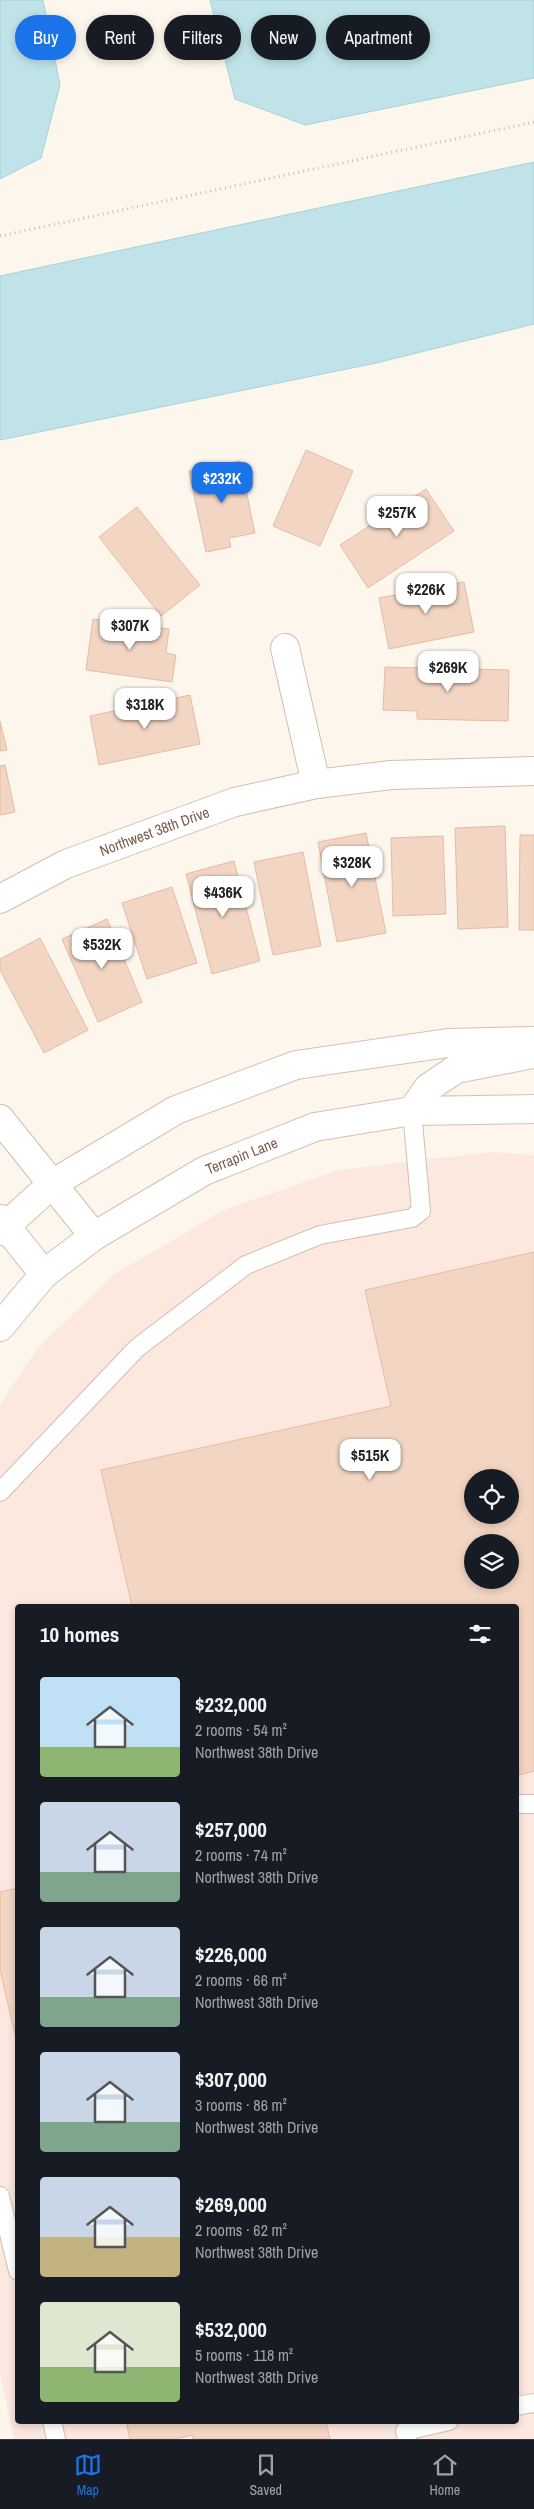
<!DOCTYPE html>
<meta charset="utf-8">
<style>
:root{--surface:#171b24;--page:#20242c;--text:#f1f3f6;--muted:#9ea1a6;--line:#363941;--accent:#1a73e8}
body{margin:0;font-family:"Archivo Narrow",sans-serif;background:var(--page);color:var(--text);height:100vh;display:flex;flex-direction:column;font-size:19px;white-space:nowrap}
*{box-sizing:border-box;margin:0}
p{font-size:16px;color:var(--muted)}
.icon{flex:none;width:28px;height:28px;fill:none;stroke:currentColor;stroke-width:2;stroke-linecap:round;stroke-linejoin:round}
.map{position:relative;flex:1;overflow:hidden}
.panel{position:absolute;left:15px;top:1604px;width:504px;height:820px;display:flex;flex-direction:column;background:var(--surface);border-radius:5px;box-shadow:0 2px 8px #0003}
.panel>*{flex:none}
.hud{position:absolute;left:15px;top:15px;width:505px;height:45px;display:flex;gap:10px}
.fabs{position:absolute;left:464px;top:1469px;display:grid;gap:10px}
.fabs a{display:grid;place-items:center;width:55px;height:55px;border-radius:50%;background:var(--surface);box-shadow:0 2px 8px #0003;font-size:25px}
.price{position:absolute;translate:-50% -42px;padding:0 11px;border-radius:10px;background:#fff;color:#222;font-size:16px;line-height:32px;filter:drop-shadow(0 1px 2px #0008)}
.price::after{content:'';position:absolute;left:50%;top:30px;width:15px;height:11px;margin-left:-8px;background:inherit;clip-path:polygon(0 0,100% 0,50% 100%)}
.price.selected{background:var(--accent);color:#fff}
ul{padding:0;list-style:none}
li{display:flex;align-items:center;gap:15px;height:125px;padding:0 25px}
li span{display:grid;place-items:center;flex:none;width:140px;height:100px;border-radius:5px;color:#555}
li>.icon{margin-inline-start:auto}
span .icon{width:60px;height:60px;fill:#fffc;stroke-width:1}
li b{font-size:21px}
h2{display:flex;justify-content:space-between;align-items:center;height:60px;padding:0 25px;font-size:21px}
.chip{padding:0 18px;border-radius:22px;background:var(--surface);box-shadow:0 2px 8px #0003;font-size:18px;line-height:45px}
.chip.selected{background:var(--accent);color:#fff}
.tabs{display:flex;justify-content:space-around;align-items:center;height:70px;border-top:1px solid var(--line);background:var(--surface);font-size:14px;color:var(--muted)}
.tabs a{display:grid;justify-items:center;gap:2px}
.tabs .selected{color:var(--accent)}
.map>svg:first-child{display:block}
.commercial{fill:#fde8e0;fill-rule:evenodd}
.water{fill:#bfe3e8;stroke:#a5d3da}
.building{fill:#f3d5c3;stroke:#e6bba3;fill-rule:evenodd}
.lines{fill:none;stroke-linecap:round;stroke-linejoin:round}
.lane-casing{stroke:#d1beb0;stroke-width:20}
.street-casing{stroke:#d1beb0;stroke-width:30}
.secondary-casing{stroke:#d6c0b0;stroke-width:30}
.path{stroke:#d9b8a5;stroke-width:3;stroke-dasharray:1 4;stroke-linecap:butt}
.lane{stroke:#fff;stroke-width:18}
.street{stroke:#fff;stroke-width:28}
.secondary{stroke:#fff;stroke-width:28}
.labels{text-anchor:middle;stroke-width:4;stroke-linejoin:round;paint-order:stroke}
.street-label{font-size:15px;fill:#7a5c4d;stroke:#fffaf3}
</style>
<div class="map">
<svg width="534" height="2439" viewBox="0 0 534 2439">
<rect width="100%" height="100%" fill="#fdf6ec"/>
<path class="commercial" d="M 492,1152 L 534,1155 L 534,2439 L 14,2439 L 0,2374 L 0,1404 L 37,1349 L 113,1275 L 226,1209 L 339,1170 ZM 472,1478 L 510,1478 L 510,1515 L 472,1515 ZM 472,1542 L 510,1542 L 510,1580 L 472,1580 ZM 18,1606 L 516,1606 L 516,2421 L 18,2421 Z"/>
<path class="water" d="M 0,0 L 43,0 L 60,85 L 41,158 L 0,179 Z
M 210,0 L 534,0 L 534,78 L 305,125 L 235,99 Z
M 534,162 L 534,324 L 376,363 L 0,440 L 0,276 Z"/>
<path class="building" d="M 306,450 L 353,471 L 320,546 L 273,526 Z
M 240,461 L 255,533 L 229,538 L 231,547 L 206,552 L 189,471 Z
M 426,489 L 454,531 L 368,588 L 340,545 Z
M 137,507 L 200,585 L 161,616 L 99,537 Z
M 464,582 L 474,632 L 389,649 L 379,598 Z
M 93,619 L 169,629 L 166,653 L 176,655 L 172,682 L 86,670 Z
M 385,667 L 509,670 L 508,721 L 417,719 L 417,711 L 383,710 Z
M 190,695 L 200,744 L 99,765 L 90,716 Z
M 0,721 L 7,750 L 0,751 Z
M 5,765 L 15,812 L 0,815 L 0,766 Z
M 505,826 L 508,927 L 458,929 L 455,828 Z
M 366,833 L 386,933 L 337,942 L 318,842 Z
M 520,835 L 534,835 L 534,930 L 519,930 Z
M 443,836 L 446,914 L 393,916 L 391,838 Z
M 303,852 L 321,946 L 273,955 L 254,862 Z
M 234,861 L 260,961 L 212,974 L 186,874 Z
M 172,887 L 197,963 L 147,979 L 122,903 Z
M 107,919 L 142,1002 L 98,1022 L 62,939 Z
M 40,938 L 88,1030 L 44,1053 L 0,970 L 0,959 Z
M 534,1252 L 534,1771 L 519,1775 L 516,1763 L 516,1606 L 132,1606 L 101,1470 L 391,1406 L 365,1290 ZM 472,1478 L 510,1478 L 510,1515 L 472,1515 ZM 472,1542 L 510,1542 L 510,1580 L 472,1580 Z
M 18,1888 L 18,2047 L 0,1969 L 0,1892 Z
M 126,2421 L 326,2421 L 330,2439 L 193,2439 L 192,2435 L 176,2439 L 130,2439 Z"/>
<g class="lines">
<defs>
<path id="lane" d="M 0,1492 L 137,1348 L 246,1265 L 320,1235 L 412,1218 L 421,1211 L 412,1111
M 516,1804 L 534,1804
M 0,2196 L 18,2271
M 516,2406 L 534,2403
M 52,2421 L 56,2439
M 407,2439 L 405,2431 L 449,2421"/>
<g id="street">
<path d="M 285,648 L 316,784"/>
<path id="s1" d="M 0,899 L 66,864 L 235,802 L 316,784 L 391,775 L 534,771"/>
<path d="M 0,1119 L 94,1236"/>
<path d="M 0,1219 L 44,1274"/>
</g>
<g id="secondary">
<path d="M 412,1111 L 428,1088 L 456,1069 L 533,1054"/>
<path d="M 0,1231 L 52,1184 L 176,1110 L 296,1065 L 448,1043 L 534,1041"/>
<path id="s2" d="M 0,1327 L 44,1274 L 94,1236 L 204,1171 L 315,1127 L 412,1111 L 534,1109"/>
</g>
</defs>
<use href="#lane" class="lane-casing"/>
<use href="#street" class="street-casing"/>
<use href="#secondary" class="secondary-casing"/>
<path class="path" d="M 0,236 L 534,122"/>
<use href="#lane" class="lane"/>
<use href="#street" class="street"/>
<use href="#secondary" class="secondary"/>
</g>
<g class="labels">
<g class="street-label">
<text dy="5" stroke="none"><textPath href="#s1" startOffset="169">Northwest 38th Drive</textPath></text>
<text dy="5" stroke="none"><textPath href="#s2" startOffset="300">Terrapin Lane</textPath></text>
</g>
</g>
</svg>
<div class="fabs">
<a><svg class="icon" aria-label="locate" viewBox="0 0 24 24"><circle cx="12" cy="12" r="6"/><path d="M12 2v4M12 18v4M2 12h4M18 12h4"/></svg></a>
<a><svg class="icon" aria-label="layers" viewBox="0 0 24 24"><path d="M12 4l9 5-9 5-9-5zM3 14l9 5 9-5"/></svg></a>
</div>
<b class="price selected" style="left:222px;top:504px">$232K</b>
<b class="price" style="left:397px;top:538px">$257K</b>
<b class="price" style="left:426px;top:615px">$226K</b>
<b class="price" style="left:130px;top:651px">$307K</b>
<b class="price" style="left:448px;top:693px">$269K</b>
<b class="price" style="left:145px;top:730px">$318K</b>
<b class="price" style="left:352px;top:888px">$328K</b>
<b class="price" style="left:223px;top:918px">$436K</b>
<b class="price" style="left:102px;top:970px">$532K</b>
<b class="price" style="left:370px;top:1481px">$515K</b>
<div class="hud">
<a class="chip selected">Buy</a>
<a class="chip">Rent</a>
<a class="chip">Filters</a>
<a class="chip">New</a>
<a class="chip">Apartment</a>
</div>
<section class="panel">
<h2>10 homes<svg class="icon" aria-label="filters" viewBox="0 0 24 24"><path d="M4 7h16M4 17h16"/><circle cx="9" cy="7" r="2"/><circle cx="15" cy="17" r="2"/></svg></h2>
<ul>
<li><span style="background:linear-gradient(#bfe0f5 70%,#8fb573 0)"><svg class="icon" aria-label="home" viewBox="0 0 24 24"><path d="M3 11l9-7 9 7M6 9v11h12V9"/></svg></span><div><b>$232,000</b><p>2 rooms · 54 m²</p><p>Northwest 38th Drive</p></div></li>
<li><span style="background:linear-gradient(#c9d6e8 70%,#7fa58c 0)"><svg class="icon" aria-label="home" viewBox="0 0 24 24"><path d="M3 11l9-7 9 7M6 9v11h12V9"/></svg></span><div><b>$257,000</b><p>2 rooms · 74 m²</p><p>Northwest 38th Drive</p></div></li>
<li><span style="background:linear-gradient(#c9d6e8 70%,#7fa58c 0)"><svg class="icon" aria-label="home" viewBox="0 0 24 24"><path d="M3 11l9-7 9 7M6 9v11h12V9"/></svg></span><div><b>$226,000</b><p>2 rooms · 66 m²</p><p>Northwest 38th Drive</p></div></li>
<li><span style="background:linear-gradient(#c9d6e8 70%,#7fa58c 0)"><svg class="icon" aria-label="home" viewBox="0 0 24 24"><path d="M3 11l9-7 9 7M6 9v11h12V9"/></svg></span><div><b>$307,000</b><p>3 rooms · 86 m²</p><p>Northwest 38th Drive</p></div></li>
<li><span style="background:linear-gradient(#c9d6e8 60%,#c2b280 0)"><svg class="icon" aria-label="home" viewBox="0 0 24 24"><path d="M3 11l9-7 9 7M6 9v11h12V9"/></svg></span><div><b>$269,000</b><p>2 rooms · 62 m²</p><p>Northwest 38th Drive</p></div></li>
<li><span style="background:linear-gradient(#dfe7d0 65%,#8fb573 0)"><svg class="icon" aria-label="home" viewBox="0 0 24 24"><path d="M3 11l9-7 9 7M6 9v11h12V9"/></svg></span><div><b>$532,000</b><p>5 rooms · 118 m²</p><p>Northwest 38th Drive</p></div></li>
</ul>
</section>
</div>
<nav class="tabs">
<a class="selected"><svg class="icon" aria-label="map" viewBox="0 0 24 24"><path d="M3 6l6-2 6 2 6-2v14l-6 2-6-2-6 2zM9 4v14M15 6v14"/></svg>Map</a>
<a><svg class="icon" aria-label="saved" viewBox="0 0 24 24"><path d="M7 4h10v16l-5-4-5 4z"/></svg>Saved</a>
<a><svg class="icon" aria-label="home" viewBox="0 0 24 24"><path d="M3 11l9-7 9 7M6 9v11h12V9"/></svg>Home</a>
</nav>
